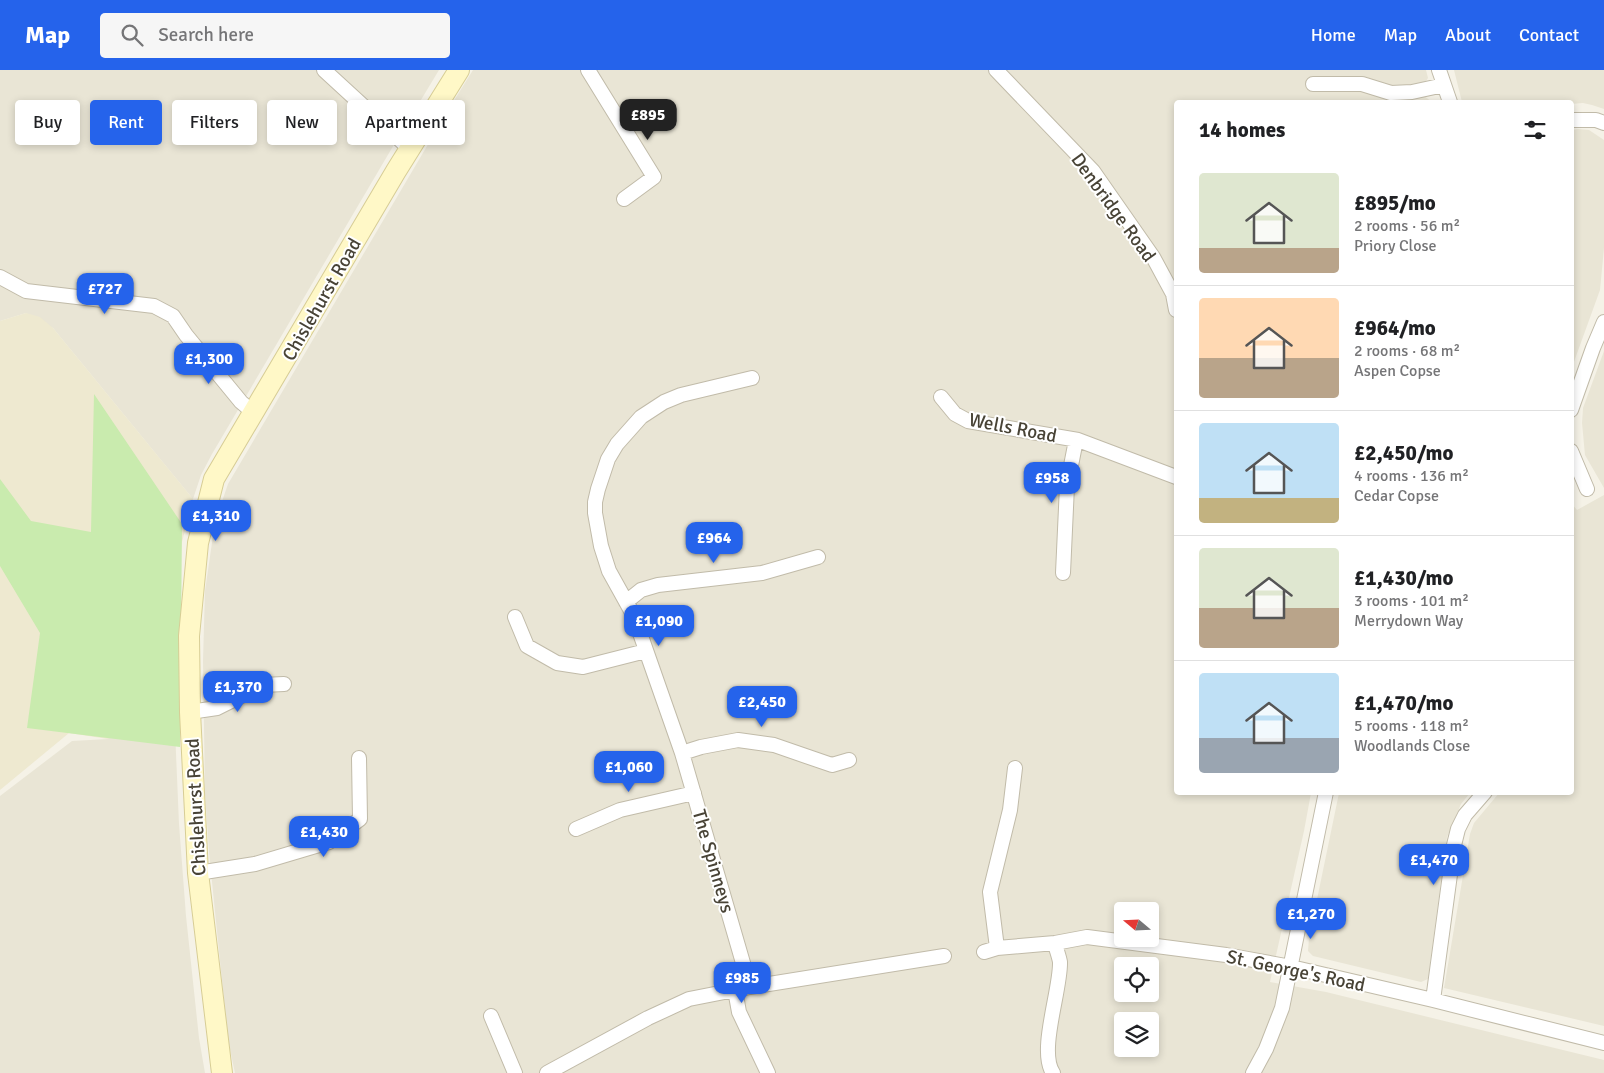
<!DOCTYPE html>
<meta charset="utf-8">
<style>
:root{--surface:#fff;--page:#f6f6f6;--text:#202124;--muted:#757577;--line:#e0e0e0;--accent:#2563eb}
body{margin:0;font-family:Signika,sans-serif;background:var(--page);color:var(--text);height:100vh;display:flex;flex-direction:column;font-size:19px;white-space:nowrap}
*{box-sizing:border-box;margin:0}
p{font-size:16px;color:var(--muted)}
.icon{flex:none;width:28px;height:28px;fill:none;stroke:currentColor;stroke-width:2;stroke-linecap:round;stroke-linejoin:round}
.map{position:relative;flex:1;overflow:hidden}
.sheet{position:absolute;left:1174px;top:30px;width:400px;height:695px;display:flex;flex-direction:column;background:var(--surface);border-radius:5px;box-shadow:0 2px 8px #0003}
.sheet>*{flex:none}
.banner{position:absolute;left:15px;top:30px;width:475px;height:45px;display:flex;gap:10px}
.needle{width:32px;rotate:289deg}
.tools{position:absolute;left:1114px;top:832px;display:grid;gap:10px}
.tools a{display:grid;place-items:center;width:45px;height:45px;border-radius:5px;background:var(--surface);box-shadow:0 2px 8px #0003;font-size:25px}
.price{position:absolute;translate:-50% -42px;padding:0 11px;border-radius:10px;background:var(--accent);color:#fff;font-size:16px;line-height:32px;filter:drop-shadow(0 1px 2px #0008)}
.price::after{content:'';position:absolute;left:50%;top:30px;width:15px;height:11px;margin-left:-8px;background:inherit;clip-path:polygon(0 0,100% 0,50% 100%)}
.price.selected{background:#222;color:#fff}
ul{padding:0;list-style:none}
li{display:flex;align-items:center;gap:15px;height:125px;padding:0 25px}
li+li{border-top:1px solid var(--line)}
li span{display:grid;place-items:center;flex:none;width:140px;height:100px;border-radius:5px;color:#555}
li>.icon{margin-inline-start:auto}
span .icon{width:60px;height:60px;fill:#fffc;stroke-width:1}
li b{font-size:21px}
h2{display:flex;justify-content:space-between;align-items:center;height:60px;padding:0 25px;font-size:21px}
.tag{padding:0 18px;border-radius:5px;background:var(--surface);box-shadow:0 2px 8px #0003;font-size:18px;line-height:45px}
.tag.selected{background:var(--accent);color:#fff}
header{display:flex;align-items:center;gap:30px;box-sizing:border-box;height:70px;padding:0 25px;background:var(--accent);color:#fff}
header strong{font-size:24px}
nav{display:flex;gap:28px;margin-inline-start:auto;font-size:18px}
.search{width:350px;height:45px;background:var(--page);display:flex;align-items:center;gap:12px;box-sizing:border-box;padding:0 18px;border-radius:5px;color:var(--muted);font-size:19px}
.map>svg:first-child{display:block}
.residential{fill:#e9e5d5;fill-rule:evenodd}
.education{fill:#eee9d0}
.green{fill:#c9ebae}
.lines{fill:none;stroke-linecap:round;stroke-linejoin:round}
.minor-casing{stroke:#c1bba9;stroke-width:16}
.secondary-casing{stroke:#d7cd95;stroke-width:22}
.minor{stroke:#fff;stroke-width:14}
.secondary{stroke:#fff8c7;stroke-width:20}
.labels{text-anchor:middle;stroke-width:4;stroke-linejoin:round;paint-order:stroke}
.street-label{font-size:19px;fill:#484336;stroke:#fff}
</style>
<header>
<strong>Map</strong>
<div class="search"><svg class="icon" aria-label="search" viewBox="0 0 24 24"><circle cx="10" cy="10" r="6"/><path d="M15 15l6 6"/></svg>Search here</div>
<nav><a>Home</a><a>Map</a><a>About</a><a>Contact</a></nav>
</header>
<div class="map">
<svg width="1604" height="1003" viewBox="0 0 1604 1003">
<rect width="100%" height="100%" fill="#f5f2e7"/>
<path class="residential" d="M 0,0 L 439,0 L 389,83 L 212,384 L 201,405 L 193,429 L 53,258 L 26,243 L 0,251 Z
M 473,0 L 1426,0 L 1428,8 L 1424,14 L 1423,25 L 1432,32 L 1176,32 L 1176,722 L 1311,723 L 1304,761 L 1270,912 L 1326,922 L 1604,990 L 1604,1003 L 235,1003 L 228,970 L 209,782 L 205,724 L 203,591 L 205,521 L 215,452 L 228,414 L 450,37 ZM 1122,841 L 1150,841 L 1150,869 L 1122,869 ZM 1122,896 L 1150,896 L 1150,924 L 1122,924 ZM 1122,951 L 1150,951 L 1150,979 L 1122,979 Z
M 1454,0 L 1604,0 L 1604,39 L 1592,35 L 1583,33 L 1571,34 L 1571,32 L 1462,32 Z
M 1578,59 L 1589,60 L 1604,70 L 1604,178 L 1600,220 L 1571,300 L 1571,60 Z
M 1604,281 L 1604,418 L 1585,385 L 1582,353 L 1583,338 Z
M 1604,425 L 1604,956 L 1444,918 L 1470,764 L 1474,753 L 1499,723 L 1571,722 L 1571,433 L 1577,440 Z
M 113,647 L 175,660 L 179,754 L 186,846 L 199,968 L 205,1003 L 0,1003 L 0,726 L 72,671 L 108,669 Z
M 1339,723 L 1470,723 L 1461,734 L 1447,767 L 1428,909 L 1421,912 L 1313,886 L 1308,881 L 1309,868 Z"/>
<path class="education" d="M 26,243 L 40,247 L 53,258 L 193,429 L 182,472 L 174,548 L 113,647 L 108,669 L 69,663 L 0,720 L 0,251 Z"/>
<path class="green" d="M 94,324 L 182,454 L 180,677 L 27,658 L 40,563 L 0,496 L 0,409 L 31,451 L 91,462 Z"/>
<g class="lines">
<defs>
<path id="minor" d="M 324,0 L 410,79
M 588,0 L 654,107 L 624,129
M 996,0 L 1093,101 L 1153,187 L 1173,224 L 1176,240
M 1439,0 L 1450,32
M 1313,14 L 1362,14 L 1391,23 L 1412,22 L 1444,15
M 1571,50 L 1596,50 L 1604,53
M 0,207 L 26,221 L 154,236 L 173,246 L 186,265 L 241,332 L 254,343
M 941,327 L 955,344 L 968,351 L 1078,370 L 1176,407
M 1571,340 L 1593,278 L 1604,252
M 1571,381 L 1587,419
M 1063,503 L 1067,416 L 1076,370
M 626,532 L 641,520 L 658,515 L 762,503 L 818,487
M 515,547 L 527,576 L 557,593 L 583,597 L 646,581
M 190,642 L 217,638 L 263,615 L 284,614
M 682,683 L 701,677 L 738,670 L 774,675 L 832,695 L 849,690
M 576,759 L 620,740 L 694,723
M 198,803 L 255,794 L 329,772 L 360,749 L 359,688
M 997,878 L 990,822 L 1010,740 L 1015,698
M 984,882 L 997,878 L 1055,873 L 1087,867 L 1226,885 L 1291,897 L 1433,930 L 1604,973
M 750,917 L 682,683 L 634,546 L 609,501 L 601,476 L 595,443 L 595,432 L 598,419 L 608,389 L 617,374 L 641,347 L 664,332 L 681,325 L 752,308
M 735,920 L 739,942 L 768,1003
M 1433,930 L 1454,775 L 1458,759 L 1465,745 L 1485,722
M 491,946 L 515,1003
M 547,1003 L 648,948 L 689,929 L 750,917 L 944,886
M 1053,1003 C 1038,981 1061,919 1060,892 C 1059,886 1056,879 1055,873
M 1253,1003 L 1266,979 L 1282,938 L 1326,722"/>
<path id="secondary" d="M 222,1003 L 198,803 L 190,642 L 189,566 L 198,473 L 214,409 L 396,101 L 459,0"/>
</defs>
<use href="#minor" class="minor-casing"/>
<use href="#secondary" class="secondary-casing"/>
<use href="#minor" class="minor"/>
<use href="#secondary" class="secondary"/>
</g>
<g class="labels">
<g class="street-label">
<text transform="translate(1114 137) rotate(54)" y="7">Denbridge Road</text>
<text transform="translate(321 229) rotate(-60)" y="7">Chislehurst Road</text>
<text transform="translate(1013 357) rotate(11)" y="7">Wells Road</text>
<text transform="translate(195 737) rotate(-93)" y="7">Chislehurst Road</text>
<text transform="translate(714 791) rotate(74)" y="7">The Spinneys</text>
<text transform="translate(1296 900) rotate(12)" y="7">St. George's Road</text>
</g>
</g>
</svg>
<div class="tools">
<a><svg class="needle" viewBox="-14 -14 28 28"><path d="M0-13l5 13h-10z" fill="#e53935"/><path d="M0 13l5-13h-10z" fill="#757577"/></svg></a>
<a><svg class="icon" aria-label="locate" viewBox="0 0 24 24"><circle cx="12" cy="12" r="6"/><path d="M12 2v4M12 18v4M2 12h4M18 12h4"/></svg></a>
<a><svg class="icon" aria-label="layers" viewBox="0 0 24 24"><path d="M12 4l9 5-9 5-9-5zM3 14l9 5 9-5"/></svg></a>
</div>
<b class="price selected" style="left:648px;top:71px">£895</b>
<b class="price" style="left:105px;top:245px">£727</b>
<b class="price" style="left:209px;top:315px">£1,300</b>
<b class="price" style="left:1052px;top:434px">£958</b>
<b class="price" style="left:216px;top:472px">£1,310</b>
<b class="price" style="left:714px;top:494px">£964</b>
<b class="price" style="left:659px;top:577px">£1,090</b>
<b class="price" style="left:238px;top:643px">£1,370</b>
<b class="price" style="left:762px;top:658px">£2,450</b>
<b class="price" style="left:629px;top:723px">£1,060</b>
<b class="price" style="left:324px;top:788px">£1,430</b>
<b class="price" style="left:1434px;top:816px">£1,470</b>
<b class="price" style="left:1311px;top:870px">£1,270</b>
<b class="price" style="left:742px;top:934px">£985</b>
<div class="banner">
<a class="tag">Buy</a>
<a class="tag selected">Rent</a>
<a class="tag">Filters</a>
<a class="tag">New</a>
<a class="tag">Apartment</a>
</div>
<section class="sheet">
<h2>14 homes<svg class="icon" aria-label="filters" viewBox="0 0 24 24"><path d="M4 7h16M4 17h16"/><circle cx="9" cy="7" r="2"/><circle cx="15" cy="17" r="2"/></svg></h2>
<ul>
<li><span style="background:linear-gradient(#dfe7d0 75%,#b9a48a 0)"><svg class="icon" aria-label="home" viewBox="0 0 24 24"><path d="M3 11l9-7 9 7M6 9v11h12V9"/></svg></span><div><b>£895/mo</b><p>2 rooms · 56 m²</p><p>Priory Close</p></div></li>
<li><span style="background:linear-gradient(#ffd9b3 60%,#b9a48a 0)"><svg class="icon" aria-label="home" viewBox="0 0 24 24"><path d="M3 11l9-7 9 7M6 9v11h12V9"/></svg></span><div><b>£964/mo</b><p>2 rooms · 68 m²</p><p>Aspen Copse</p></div></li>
<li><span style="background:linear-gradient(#bfe0f5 75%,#c2b280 0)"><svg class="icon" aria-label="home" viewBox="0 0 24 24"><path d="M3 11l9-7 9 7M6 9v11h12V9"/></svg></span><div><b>£2,450/mo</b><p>4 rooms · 136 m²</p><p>Cedar Copse</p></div></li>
<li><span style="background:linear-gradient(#dfe7d0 60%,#b9a48a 0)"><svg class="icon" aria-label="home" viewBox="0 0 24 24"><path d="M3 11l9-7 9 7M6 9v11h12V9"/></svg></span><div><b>£1,430/mo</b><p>3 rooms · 101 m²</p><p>Merrydown Way</p></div></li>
<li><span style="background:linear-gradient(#bfe0f5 65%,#9aa5b1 0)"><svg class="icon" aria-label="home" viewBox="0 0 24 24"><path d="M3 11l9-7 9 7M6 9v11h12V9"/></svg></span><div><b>£1,470/mo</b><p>5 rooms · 118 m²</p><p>Woodlands Close</p></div></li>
</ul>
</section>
</div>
